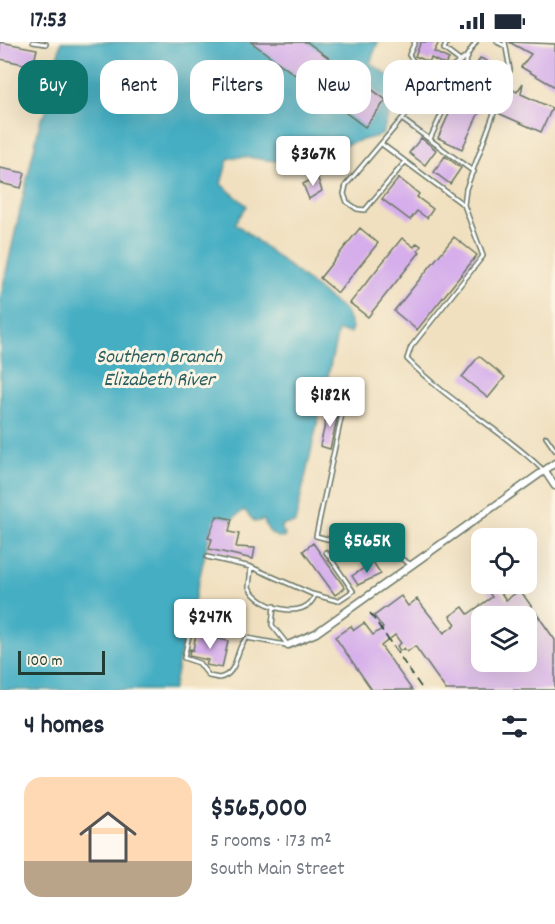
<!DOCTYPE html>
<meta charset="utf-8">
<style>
:root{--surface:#fff;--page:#f2f2f3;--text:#1f2937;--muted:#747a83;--accent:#0f766e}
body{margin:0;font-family:Dekko,sans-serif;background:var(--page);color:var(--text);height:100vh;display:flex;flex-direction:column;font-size:22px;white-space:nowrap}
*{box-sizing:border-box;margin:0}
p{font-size:20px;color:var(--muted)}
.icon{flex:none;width:33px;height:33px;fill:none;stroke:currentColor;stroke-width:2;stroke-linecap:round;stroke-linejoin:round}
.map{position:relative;height:648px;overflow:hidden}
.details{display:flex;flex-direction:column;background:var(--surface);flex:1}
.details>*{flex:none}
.guide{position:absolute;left:18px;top:18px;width:519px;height:54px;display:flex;gap:12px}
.tools{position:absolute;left:471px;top:486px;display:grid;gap:12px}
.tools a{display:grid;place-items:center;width:66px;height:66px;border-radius:12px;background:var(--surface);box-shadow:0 6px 24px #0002;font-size:30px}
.scale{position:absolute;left:18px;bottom:15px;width:87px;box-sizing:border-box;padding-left:6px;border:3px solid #1f3d34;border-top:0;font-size:16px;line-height:21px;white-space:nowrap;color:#1f3d34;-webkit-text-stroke:4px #fcf5e5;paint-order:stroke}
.price{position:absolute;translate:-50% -51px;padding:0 14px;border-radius:6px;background:#fff;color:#222;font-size:20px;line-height:39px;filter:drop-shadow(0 2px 3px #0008)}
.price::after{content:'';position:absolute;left:50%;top:36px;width:18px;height:14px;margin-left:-9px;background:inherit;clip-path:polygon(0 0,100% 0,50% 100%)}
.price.on{background:var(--accent);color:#fff}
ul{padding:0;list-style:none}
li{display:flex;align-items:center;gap:18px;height:150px;padding:0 24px}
li span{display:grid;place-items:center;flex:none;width:168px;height:120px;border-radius:18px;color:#555}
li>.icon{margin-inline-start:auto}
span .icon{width:72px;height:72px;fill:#fffc;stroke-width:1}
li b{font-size:26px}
h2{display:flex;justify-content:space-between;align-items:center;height:72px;padding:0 24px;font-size:26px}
.chip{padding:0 21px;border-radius:18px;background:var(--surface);box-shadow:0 6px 24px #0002;font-size:21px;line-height:54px}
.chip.on{background:var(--accent);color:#fff}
.status{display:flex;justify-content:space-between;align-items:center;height:42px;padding:0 30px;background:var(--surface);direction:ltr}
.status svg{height:16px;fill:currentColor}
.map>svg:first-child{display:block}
.water{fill:#44aec3;stroke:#32767c;stroke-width:1.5}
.building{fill:#d5aeeb;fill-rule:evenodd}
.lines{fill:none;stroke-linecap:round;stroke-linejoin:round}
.lane-casing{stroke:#687665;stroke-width:6}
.street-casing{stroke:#687665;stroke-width:9}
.lane{stroke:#fff;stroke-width:3}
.street{stroke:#fff;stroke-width:6}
.rail{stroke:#1f3d34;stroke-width:1.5;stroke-dasharray:9 4.5;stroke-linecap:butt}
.labels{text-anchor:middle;stroke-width:6;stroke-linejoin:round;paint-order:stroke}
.water-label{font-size:20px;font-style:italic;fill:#2a5f5f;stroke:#fcf5e5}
</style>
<div class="status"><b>17:53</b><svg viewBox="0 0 49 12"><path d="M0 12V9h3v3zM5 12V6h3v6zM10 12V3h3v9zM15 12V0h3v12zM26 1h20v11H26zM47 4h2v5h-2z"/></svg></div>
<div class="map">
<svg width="555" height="648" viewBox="0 0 555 648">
<rect width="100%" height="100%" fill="#fcf5e5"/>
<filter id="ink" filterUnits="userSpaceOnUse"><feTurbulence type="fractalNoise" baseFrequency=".0167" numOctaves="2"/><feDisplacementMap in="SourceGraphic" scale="12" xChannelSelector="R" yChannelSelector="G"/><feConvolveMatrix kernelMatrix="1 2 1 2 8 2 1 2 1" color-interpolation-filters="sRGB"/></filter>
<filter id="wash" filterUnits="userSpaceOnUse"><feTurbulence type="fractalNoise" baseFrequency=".008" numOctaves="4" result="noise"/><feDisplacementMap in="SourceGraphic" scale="24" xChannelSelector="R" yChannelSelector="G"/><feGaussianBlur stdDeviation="1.35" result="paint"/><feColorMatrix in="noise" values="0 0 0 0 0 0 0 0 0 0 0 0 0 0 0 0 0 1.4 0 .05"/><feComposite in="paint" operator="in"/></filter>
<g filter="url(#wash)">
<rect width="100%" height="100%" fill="#f0e0c0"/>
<path class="water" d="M 61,0 L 378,0 L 370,21 L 399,41 L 382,93 L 283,119 C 265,120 245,111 228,117 L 221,142 L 247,164 L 235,181 L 346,270 L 352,286 L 350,291 L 338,289 L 295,481 L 282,483 L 281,488 L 285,491 L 284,496 C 272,495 267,489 264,478 L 255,480 L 244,468 L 232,477 L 217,474 L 214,487 L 211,486 L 192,568 L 190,579 L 187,579 L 173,648 L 0,648 L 0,257 L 41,76 L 45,73 Z"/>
<g id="blocks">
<path class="building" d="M 0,0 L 37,7 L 33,24 L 0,17 Z
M 251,0 L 307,0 L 386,58 L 365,85 Z
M 421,0 L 439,0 L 434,10 L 449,17 L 445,23 L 431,16 L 429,20 L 415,14 Z
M 509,0 L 555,2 L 555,45 L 521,25 L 531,12 Z
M 480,16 L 487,19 L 485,23 L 502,30 L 499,36 L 496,34 L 462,107 L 438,96 L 467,32 L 471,34 Z
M 523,41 L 521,52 L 552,66 L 541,90 L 498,71 L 509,46 L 517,50 Z
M 421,96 L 436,108 L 425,123 L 409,111 Z
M 445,114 L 461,126 L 450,142 L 434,130 Z
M 0,126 L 25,131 L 21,146 L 0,141 Z
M 317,134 L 322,149 L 309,157 L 303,142 Z
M 399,136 L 419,152 L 417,155 L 433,167 L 427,176 L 417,169 L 410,178 L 382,157 Z
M 360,186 L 378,201 L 338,251 L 320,236 Z
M 454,195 L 477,213 L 417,288 L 394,269 Z
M 402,196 L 414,205 L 417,201 L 421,204 L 418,208 L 420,210 L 368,275 L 350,261 Z
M 479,314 L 505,335 L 488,356 L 462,335 Z
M 329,365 L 339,368 L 330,407 L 320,404 Z
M 217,474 L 232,477 L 229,490 L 239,492 L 236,505 L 255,506 L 253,517 L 209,507 L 212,497 L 208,496 Z
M 313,501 L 345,546 L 335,553 L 303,509 Z
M 373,520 L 381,532 L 358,543 L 352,534 Z
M 495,542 L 506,558 L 520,548 L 555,598 L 555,648 L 446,648 L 415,604 L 407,610 L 404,606 L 400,609 L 397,604 L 401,601 L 395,593 L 381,604 L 412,648 L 372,648 L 335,595 L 351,584 L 354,588 L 364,581 L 373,593 L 383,586 L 374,574 L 401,554 L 408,564 L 417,557 L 444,591 L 456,582 L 450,574 L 463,565 L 468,572 L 492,555 L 487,548 ZM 482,574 L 526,574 L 526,620 L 482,620 Z
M 196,592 L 228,599 L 222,626 L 206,623 L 208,618 L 189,614 L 190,607 L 193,608 Z"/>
</g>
</g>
<g filter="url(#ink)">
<use href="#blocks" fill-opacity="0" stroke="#687665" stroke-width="1.5"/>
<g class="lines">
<defs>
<path id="lane" d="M 33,0 L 46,2
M 415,0 L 409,13 L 413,19 L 438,35
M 447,0 L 444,7 L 460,19
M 497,0 L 505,4
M 403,78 L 474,130
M 430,97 L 468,15
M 383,103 L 464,163 L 483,214 L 411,305 L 407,317 C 447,359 501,387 543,428
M 405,120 L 365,168 L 357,167 L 347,160 L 344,152 L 346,143 L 434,39 L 466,15 L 476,0
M 464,163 L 466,147 L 510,28 L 505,0
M 343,367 L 316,494 L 400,516 L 410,522
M 546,395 L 555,408
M 207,515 L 251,525
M 315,553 C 306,580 258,566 249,545 L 251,525 L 312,552 L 338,559 L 353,549 L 326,510
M 274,564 L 272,583 L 287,602
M 190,589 L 184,616 L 199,621 L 209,634 L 219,636 C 240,632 234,606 247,596 L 286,603"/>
<path id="street" d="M 545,429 L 555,444
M 288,603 L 316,591 L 555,421"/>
</defs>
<use href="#lane" class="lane-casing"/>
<use href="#street" class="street-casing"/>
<use href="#lane" class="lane"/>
<use href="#street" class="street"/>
<path class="rail" d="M 370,571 L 423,648"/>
</g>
</g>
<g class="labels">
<g class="water-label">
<text x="159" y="320">Southern Branch<tspan x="159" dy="23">Elizabeth River</tspan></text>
</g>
</g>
</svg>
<div class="tools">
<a><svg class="icon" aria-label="locate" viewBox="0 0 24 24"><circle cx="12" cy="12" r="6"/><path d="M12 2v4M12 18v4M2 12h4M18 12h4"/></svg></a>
<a><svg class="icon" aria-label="layers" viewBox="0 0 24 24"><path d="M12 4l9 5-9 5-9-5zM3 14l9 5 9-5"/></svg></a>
</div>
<div class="scale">100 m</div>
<b class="price" style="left:313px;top:145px">$367K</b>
<b class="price" style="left:330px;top:386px">$182K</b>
<b class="price on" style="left:367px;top:532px">$565K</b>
<b class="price" style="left:210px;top:608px">$247K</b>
<div class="guide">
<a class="chip on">Buy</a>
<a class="chip">Rent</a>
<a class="chip">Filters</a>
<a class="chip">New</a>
<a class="chip">Apartment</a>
</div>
</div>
<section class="details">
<h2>4 homes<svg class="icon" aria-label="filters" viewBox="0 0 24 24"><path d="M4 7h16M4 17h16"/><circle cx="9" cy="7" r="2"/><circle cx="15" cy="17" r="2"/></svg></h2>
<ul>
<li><span style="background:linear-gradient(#ffd9b3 70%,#b9a48a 0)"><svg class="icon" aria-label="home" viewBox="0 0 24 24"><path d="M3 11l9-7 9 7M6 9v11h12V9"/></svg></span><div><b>$565,000</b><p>5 rooms · 173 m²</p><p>South Main Street</p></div></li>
</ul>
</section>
